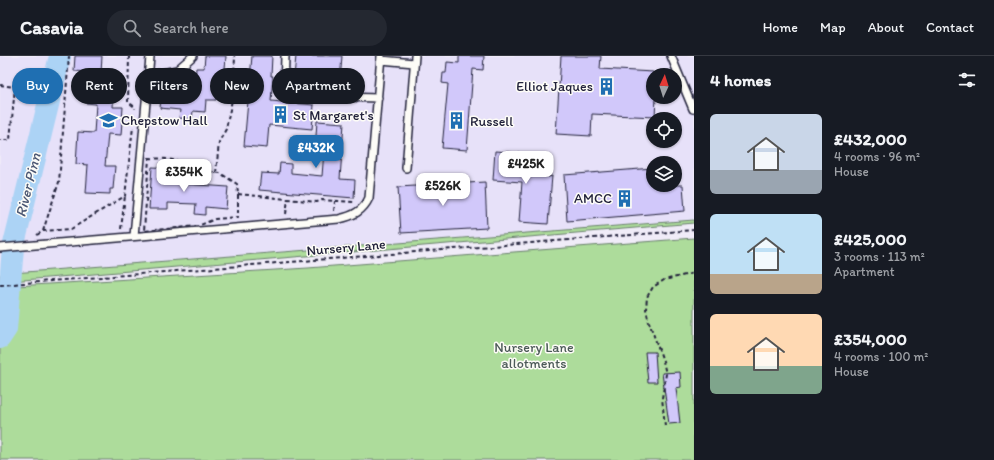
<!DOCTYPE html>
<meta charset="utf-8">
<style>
:root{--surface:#171b24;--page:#242831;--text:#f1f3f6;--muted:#9ea1a6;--line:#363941;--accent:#1f6fb2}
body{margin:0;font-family:Itim,sans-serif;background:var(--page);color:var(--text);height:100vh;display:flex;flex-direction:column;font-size:15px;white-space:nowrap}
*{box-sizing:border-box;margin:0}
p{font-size:13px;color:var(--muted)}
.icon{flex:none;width:22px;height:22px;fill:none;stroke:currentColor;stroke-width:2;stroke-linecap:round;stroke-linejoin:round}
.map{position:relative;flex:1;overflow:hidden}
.details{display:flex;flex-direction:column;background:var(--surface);width:300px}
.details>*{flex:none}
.hud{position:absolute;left:12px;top:12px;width:380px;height:36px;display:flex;gap:8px}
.needle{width:26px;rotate:4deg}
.tools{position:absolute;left:646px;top:12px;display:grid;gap:8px}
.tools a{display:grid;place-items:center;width:36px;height:36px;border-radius:50%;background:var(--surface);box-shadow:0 1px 3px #0004;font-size:20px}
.price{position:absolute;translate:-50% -34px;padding:0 9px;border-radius:8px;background:#fff;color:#222;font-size:13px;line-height:26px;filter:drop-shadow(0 1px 2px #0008)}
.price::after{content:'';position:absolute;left:50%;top:24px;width:12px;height:9px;margin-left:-6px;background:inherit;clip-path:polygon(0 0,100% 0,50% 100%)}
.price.selected{background:var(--accent);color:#fff}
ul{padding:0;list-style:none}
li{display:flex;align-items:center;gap:12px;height:100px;padding:0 16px}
li span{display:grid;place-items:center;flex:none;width:112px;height:80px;border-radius:6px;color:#555}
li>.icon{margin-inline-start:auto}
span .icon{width:48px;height:48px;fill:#fffc;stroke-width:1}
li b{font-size:17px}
h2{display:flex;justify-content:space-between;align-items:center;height:48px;padding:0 16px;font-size:17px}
.tag{padding:0 14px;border-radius:18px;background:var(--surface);box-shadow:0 1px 3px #0004;font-size:14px;line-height:36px}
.tag.selected{background:var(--accent);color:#fff}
header{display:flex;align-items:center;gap:24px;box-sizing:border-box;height:56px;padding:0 20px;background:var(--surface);border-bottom:1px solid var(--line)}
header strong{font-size:19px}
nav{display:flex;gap:22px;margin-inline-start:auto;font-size:14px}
.search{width:280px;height:36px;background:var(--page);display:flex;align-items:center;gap:10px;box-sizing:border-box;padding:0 14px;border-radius:22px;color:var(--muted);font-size:15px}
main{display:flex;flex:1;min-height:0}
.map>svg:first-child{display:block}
.built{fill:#e7e1f9;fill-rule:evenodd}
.green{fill:#addc9b;stroke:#687f6b}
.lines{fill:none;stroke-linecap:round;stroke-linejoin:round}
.river{stroke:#acd3f5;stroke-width:22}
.building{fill:#d1c8fa;stroke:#22223b}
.service-casing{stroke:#22223b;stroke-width:10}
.path{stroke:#22223b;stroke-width:2;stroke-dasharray:4 3;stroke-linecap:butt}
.service{stroke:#fdfcf7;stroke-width:7}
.labels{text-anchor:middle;stroke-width:3;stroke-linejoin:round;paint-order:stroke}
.poi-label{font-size:14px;fill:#22223b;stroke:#fdfcf7;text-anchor:start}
.street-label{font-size:14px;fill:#22223b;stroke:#fdfcf7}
.park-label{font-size:14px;fill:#4c5a58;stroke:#fdfcf7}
.water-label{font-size:15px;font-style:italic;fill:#4b5773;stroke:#fdfcf7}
</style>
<header>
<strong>Casavia</strong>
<div class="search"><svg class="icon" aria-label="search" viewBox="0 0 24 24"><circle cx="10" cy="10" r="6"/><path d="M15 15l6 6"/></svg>Search here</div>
<nav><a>Home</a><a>Map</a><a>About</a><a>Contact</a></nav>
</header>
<main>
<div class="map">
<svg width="694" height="404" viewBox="0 0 694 404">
<rect width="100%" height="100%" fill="#f0ecf8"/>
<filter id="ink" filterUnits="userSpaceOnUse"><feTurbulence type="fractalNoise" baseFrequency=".025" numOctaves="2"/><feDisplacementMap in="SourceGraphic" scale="8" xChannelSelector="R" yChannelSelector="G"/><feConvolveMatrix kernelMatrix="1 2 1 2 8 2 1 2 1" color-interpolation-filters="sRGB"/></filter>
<g filter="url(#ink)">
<path class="built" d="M 0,0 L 694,0 L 694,164 L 0,218 ZM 653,19 L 675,19 L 675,41 L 653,41 ZM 653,63 L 675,63 L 675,85 L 653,85 ZM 653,107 L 675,107 L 675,129 L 653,129 Z"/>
<path class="green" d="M 694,164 L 694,167 L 0,226 L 0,218 Z
M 694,182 L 694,404 L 0,404 L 0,231 L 308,212 Z"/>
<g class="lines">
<path class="river" d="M 0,282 L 6,273 L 13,192 L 60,0"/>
</g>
<path class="building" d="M 75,0 L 102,0 L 101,17 L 115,18 L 113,51 L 123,51 L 121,79 L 108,78 L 105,110 L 115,110 L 113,133 L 110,133 L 110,138 L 86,137 L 88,109 L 76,108 L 78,76 L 94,77 L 96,48 L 86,47 L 88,16 L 74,15 Z
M 205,0 L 226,0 L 223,38 L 217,37 L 216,44 L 206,44 L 205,56 L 193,55 L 192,63 L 179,62 L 180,54 L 160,52 L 162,33 L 194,36 L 196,12 L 204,12 Z
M 252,0 L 272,0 L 271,20 L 273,20 L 271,45 L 314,49 L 312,73 L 269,69 L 267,92 L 244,90 Z
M 296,0 L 342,0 L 340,25 L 294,21 Z
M 459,0 L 484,0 L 483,14 L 473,13 L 467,94 L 442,92 L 448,28 L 442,27 L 443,17 L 446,17 L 447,6 L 459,7 Z
M 561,0 L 601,0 L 600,13 L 653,16 L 653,41 L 656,41 L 655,61 L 592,58 L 591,80 L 556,78 Z
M 317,65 L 344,67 L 340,123 L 355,124 L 354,142 L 259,134 L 261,117 L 279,118 L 280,107 L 291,108 L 291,117 L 322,120 L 324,95 L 315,95 Z
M 495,95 L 531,98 L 530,109 L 549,111 L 548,121 L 552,120 L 548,168 L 519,166 L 522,126 L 493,124 Z
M 152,111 L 171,112 L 170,127 L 228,131 L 226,153 L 205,151 L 205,159 L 195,158 L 196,148 L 168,147 L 168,153 L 149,153 Z
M 653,112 L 653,129 L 683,129 L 685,155 L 567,165 L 564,119 Z
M 485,126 L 487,172 L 401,177 L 398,131 Z
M 645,296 L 655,296 L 657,326 L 648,326 Z
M 680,316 L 681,331 L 676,332 L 680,367 L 669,368 L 662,317 Z"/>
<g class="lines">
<defs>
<path id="service" d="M 285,0 L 284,35 L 343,41 L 378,42
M 671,0 L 693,53
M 381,4 L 414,7
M 148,20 L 177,14 L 193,0
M 406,112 L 415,0
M 134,180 L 150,1
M 0,192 L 339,163 C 353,160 363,155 369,142 L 381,0"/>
</defs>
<use href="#service" class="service-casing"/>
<path class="path" d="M 129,0 L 128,46 L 135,51 L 135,53
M 192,27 L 193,13
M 0,29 L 15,31 L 10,84 L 0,84
M 149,102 L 167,103 L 183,106 L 194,113 L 220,117 L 237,128 L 238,138 L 238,161 L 215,163 L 198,170 L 144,175 Z
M 216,117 L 219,86 L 226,73 L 233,39 L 235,1 L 234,0
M 238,138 L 317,146 L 322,144 L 354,146
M 334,155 L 335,145
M 286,158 L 288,143
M 121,173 L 125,140
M 43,175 L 59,126 L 69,0
M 37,179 L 43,175 L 71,173 L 125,140 L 133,71
M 0,229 L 694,174
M 665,370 L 662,342 L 666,318 L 663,305 L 649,266 L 646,253 L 647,241 L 653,231 L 664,224 L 694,217"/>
<use href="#service" class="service"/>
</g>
</g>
<defs>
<symbol id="building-bare" viewBox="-9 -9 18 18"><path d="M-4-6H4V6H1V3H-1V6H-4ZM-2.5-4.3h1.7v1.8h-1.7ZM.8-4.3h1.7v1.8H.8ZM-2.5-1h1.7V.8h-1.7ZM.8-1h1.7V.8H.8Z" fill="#1f6fb2" stroke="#fdfcf7" stroke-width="2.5" paint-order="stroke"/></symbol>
<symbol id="university-bare" viewBox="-9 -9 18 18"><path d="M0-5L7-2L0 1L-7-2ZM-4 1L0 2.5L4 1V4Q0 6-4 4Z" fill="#1f6fb2" stroke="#fdfcf7" stroke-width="2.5" paint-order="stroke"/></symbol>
</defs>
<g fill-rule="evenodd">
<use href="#building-bare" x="594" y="18" width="25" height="25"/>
<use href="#building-bare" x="268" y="46" width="25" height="25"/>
<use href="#university-bare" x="96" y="52" width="25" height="25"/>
<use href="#building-bare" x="444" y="52" width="25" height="25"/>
<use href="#building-bare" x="612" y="130" width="25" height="25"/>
</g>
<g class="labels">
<g class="poi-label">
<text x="593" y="35" text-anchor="end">Elliot Jaques</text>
<text x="293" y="64">St Margaret's</text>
<text x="121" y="69">Chepstow Hall</text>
<text x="470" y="70">Russell</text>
<text x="612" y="147" text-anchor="end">AMCC</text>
</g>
<g class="street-label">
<text transform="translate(346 191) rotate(-5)" y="5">Nursery Lane</text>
</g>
<g class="park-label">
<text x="534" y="296">Nursery Lane<tspan x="534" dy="16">allotments</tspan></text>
</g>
<g class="water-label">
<text transform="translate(28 129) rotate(-76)" y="5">River Pinn</text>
</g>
</g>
</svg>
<div class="tools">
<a><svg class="needle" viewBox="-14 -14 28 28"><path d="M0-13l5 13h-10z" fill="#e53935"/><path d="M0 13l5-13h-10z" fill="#9ea1a6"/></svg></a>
<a><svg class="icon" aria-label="locate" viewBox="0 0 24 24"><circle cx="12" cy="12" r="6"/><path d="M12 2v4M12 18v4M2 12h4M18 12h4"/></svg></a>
<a><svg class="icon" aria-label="layers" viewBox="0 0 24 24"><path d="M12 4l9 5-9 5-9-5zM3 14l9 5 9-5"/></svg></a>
</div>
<b class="price selected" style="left:316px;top:113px">£432K</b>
<b class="price" style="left:526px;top:129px">£425K</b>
<b class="price" style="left:184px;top:137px">£354K</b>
<b class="price" style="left:443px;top:151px">£526K</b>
<div class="hud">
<a class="tag selected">Buy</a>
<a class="tag">Rent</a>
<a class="tag">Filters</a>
<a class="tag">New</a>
<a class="tag">Apartment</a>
</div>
</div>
<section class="details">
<h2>4 homes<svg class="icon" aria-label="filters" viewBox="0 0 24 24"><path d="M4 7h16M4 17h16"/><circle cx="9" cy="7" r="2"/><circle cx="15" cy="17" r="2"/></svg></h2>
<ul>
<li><span style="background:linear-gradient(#c9d6e8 70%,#9aa5b1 0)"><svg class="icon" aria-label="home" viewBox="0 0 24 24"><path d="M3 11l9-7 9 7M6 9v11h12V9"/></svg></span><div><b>£432,000</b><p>4 rooms · 96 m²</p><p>House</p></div></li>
<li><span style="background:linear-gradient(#bfe0f5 75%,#b9a48a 0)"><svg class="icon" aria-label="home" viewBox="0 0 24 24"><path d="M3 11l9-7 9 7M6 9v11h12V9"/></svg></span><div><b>£425,000</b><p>3 rooms · 113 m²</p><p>Apartment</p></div></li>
<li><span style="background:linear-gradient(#ffd9b3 65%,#7fa58c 0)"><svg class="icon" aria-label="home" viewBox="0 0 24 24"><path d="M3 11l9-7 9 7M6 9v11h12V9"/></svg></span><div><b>£354,000</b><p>4 rooms · 100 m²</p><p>House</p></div></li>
</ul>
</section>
</main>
